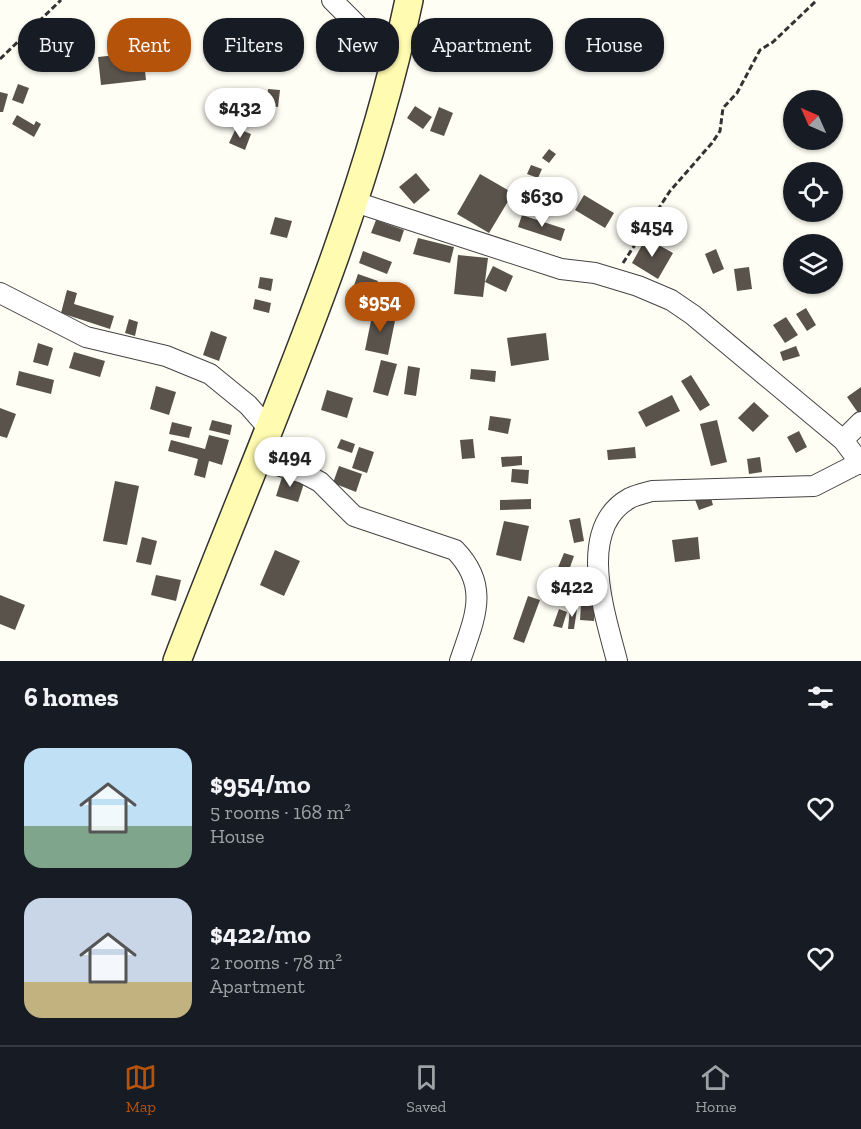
<!DOCTYPE html>
<meta charset="utf-8">
<style>
:root{--surface:#171b24;--page:#242831;--text:#f1f3f6;--muted:#9ea1a6;--line:#363941;--accent:#b45309}
body{margin:0;font-family:"Zilla Slab",serif;background:var(--page);color:var(--text);height:100vh;display:flex;flex-direction:column;font-size:22px;white-space:nowrap}
*{box-sizing:border-box;margin:0}
p{font-size:20px;color:var(--muted)}
.icon{flex:none;width:33px;height:33px;fill:none;stroke:currentColor;stroke-width:2;stroke-linecap:round;stroke-linejoin:round}
.map{position:relative;height:661px;overflow:hidden}
.panel{display:flex;flex-direction:column;background:var(--surface);flex:1}
.panel>*{flex:none}
.guide{position:absolute;left:18px;top:18px;width:825px;height:54px;display:flex;gap:12px}
.needle{width:39px;rotate:315deg}
.tools{position:absolute;left:783px;top:90px;display:grid;gap:12px}
.tools a{display:grid;place-items:center;width:60px;height:60px;border-radius:50%;background:var(--surface);box-shadow:0 2px 4px #0004;font-size:30px}
.price{position:absolute;translate:-50% -51px;padding:0 14px;border-radius:21px;background:#fff;color:#222;font-size:20px;line-height:39px;filter:drop-shadow(0 2px 3px #0008)}
.price::after{content:'';position:absolute;left:50%;top:36px;width:18px;height:14px;margin-left:-9px;background:inherit;clip-path:polygon(0 0,100% 0,50% 100%)}
.price.current{background:var(--accent);color:#fff}
ul{padding:0;list-style:none}
li{display:flex;align-items:center;gap:18px;height:150px;padding:0 24px}
li span{display:grid;place-items:center;flex:none;width:168px;height:120px;border-radius:18px;color:#555}
li>.icon{margin-inline-start:auto}
span .icon{width:72px;height:72px;fill:#fffc;stroke-width:1}
li b{font-size:26px}
h2{display:flex;justify-content:space-between;align-items:center;height:72px;padding:0 24px;font-size:26px}
.pill{padding:0 21px;border-radius:24px;background:var(--surface);box-shadow:0 2px 4px #0004;font-size:21px;line-height:54px}
.pill.current{background:var(--accent);color:#fff}
.dock{display:flex;justify-content:space-around;align-items:center;height:84px;border-top:2px solid var(--line);background:var(--surface);font-size:16px;color:var(--muted)}
.dock a{display:grid;justify-items:center;gap:3px}
.dock .current{color:var(--accent)}
.map>svg:first-child{display:block}
.building{fill:#5a534c}
.lines{fill:none;stroke-linecap:round;stroke-linejoin:round}
.street-casing{stroke:#444;stroke-width:22}
.secondary-casing{stroke:#333;stroke-width:30}
.path{stroke:#333;stroke-width:3;stroke-dasharray:6 3;stroke-linecap:butt}
.street{stroke:#fff;stroke-width:20}
.secondary{stroke:#fffbb0;stroke-width:27}
</style>
<div class="map">
<svg width="861" height="661" viewBox="0 0 861 661">
<rect width="100%" height="100%" fill="#fffef5"/>
<path class="building" d="M 271,35 L 273,53 L 248,57 L 246,38 Z
M 293,36 L 296,48 L 283,52 L 280,39 Z
M 463,40 L 475,46 L 464,68 L 452,62 Z
M 143,52 L 146,80 L 101,85 L 98,57 Z
M 18,84 L 29,88 L 23,104 L 12,100 Z
M 268,89 L 280,90 L 278,107 L 266,106 Z
M 0,92 L 8,94 L 3,112 L 0,112 Z
M 415,106 L 432,117 L 423,129 L 407,118 Z
M 439,107 L 453,113 L 444,136 L 430,131 Z
M 17,115 L 34,125 L 36,121 L 41,124 L 34,137 L 12,124 Z
M 236,128 L 251,134 L 245,150 L 229,143 Z
M 549,149 L 556,154 L 549,163 L 542,158 Z
M 531,165 L 542,169 L 538,178 L 527,174 Z
M 416,173 L 430,190 L 414,204 L 399,187 Z
M 480,174 L 513,193 L 489,233 L 457,214 Z
M 584,195 L 614,213 L 605,228 L 575,210 Z
M 522,215 L 565,229 L 561,241 L 518,227 Z
M 275,217 L 292,221 L 287,238 L 270,234 Z
M 376,220 L 404,230 L 400,242 L 371,233 Z
M 418,238 L 454,247 L 450,263 L 413,254 Z
M 646,238 L 673,253 L 658,279 L 632,263 Z
M 716,249 L 724,269 L 713,274 L 705,254 Z
M 363,251 L 392,262 L 387,274 L 359,263 Z
M 458,255 L 488,258 L 483,297 L 454,294 Z
M 493,266 L 513,276 L 506,292 L 485,282 Z
M 749,267 L 752,289 L 737,291 L 734,269 Z
M 358,274 L 378,281 L 371,301 L 351,294 Z
M 260,277 L 273,279 L 271,291 L 258,288 Z
M 67,290 L 77,293 L 74,304 L 114,316 L 110,329 L 61,313 Z
M 255,299 L 271,303 L 269,313 L 253,309 Z
M 806,308 L 816,325 L 807,331 L 796,314 Z
M 373,311 L 396,316 L 388,355 L 365,350 Z
M 786,317 L 798,335 L 785,343 L 773,325 Z
M 129,319 L 138,322 L 135,336 L 125,333 Z
M 211,331 L 227,337 L 219,361 L 203,355 Z
M 546,333 L 549,360 L 511,366 L 507,338 Z
M 38,343 L 53,348 L 48,366 L 33,362 Z
M 796,346 L 800,356 L 783,361 L 780,352 Z
M 74,352 L 105,361 L 100,377 L 69,368 Z
M 381,360 L 397,364 L 388,396 L 373,392 Z
M 408,366 L 420,368 L 416,396 L 404,394 Z
M 471,369 L 496,371 L 495,382 L 470,379 Z
M 19,371 L 54,380 L 51,394 L 16,385 Z
M 691,375 L 710,405 L 700,411 L 681,381 Z
M 156,386 L 176,392 L 169,415 L 150,409 Z
M 861,387 L 861,417 L 847,397 Z
M 327,390 L 353,398 L 347,418 L 321,410 Z
M 672,395 L 680,411 L 646,427 L 638,412 Z
M 754,402 L 769,416 L 753,432 L 738,418 Z
M 0,408 L 16,414 L 7,438 L 0,436 Z
M 490,416 L 511,419 L 508,434 L 488,430 Z
M 212,420 L 232,425 L 230,435 L 209,430 Z
M 717,420 L 727,462 L 711,466 L 700,424 Z
M 172,422 L 192,427 L 189,438 L 169,434 Z
M 799,431 L 807,447 L 796,453 L 787,437 Z
M 209,435 L 229,440 L 222,465 L 209,461 L 205,478 L 194,475 L 198,459 L 168,451 L 171,440 L 205,449 Z
M 341,439 L 355,444 L 352,453 L 337,448 Z
M 473,439 L 475,458 L 462,459 L 460,440 Z
M 359,447 L 374,452 L 367,473 L 352,468 Z
M 635,447 L 636,458 L 608,460 L 607,450 Z
M 522,456 L 522,465 L 502,467 L 501,457 Z
M 760,457 L 762,472 L 749,474 L 747,459 Z
M 339,466 L 362,474 L 356,492 L 333,483 Z
M 512,469 L 529,470 L 528,484 L 511,482 Z
M 283,474 L 305,480 L 298,502 L 276,496 Z
M 115,481 L 139,486 L 127,545 L 103,541 Z
M 709,491 L 713,505 L 699,510 L 694,497 Z
M 531,499 L 531,509 L 500,510 L 500,500 Z
M 580,518 L 584,541 L 574,543 L 569,520 Z
M 504,521 L 529,526 L 521,561 L 496,555 Z
M 142,537 L 157,541 L 151,565 L 136,562 Z
M 698,537 L 700,559 L 675,562 L 672,540 Z
M 275,550 L 300,561 L 284,596 L 260,585 Z
M 564,553 L 574,556 L 568,573 L 557,570 Z
M 156,575 L 181,580 L 176,601 L 151,595 Z
M 0,595 L 25,605 L 15,630 L 0,624 Z
M 528,596 L 540,600 L 524,643 L 513,639 Z
M 581,604 L 595,604 L 594,621 L 580,620 Z
M 570,608 L 577,609 L 574,629 L 568,629 Z
M 559,609 L 567,612 L 562,628 L 553,626 Z"/>
<g class="lines">
<defs>
<path id="street" d="M 332,0 L 396,64
M 355,202 L 561,269 L 595,273 L 638,286 L 671,300 L 693,315 L 843,440 L 861,464
M 0,293 L 86,337 L 166,356 L 210,374 L 248,405 L 270,430
M 843,440 L 861,422
M 258,459 L 303,473 L 320,482 L 354,516 L 455,550 C 491,587 474,619 460,661
M 617,661 C 605,614 575,528 630,498 C 636,495 645,493 652,491 L 814,486 L 861,462"/>
<path id="secondary" d="M 177,661 C 260,443 361,229 409,0"/>
</defs>
<use href="#street" class="street-casing"/>
<use href="#secondary" class="secondary-casing"/>
<path class="path" d="M 0,59 L 61,0
M 623,263 L 670,191 L 712,143 L 720,131 L 723,108 L 737,93 L 760,50 L 773,42 L 817,0"/>
<use href="#street" class="street"/>
<use href="#secondary" class="secondary"/>
</g>
</svg>
<div class="tools">
<a><svg class="needle" viewBox="-14 -14 28 28"><path d="M0-13l5 13h-10z" fill="#e53935"/><path d="M0 13l5-13h-10z" fill="#9ea1a6"/></svg></a>
<a><svg class="icon" aria-label="locate" viewBox="0 0 24 24"><circle cx="12" cy="12" r="6"/><path d="M12 2v4M12 18v4M2 12h4M18 12h4"/></svg></a>
<a><svg class="icon" aria-label="layers" viewBox="0 0 24 24"><path d="M12 4l9 5-9 5-9-5zM3 14l9 5 9-5"/></svg></a>
</div>
<b class="price" style="left:240px;top:139px">$432</b>
<b class="price" style="left:542px;top:228px">$630</b>
<b class="price" style="left:652px;top:258px">$454</b>
<b class="price current" style="left:380px;top:333px">$954</b>
<b class="price" style="left:290px;top:488px">$494</b>
<b class="price" style="left:572px;top:618px">$422</b>
<div class="guide">
<a class="pill">Buy</a>
<a class="pill current">Rent</a>
<a class="pill">Filters</a>
<a class="pill">New</a>
<a class="pill">Apartment</a>
<a class="pill">House</a>
</div>
</div>
<section class="panel">
<h2>6 homes<svg class="icon" aria-label="filters" viewBox="0 0 24 24"><path d="M4 7h16M4 17h16"/><circle cx="9" cy="7" r="2"/><circle cx="15" cy="17" r="2"/></svg></h2>
<ul>
<li><span style="background:linear-gradient(#bfe0f5 65%,#7fa58c 0)"><svg class="icon" aria-label="home" viewBox="0 0 24 24"><path d="M3 11l9-7 9 7M6 9v11h12V9"/></svg></span><div><b>$954/mo</b><p>5 rooms · 168 m²</p><p>House</p></div><svg class="icon" aria-label="heart" viewBox="0 0 24 24"><path d="M12 20l-8-8c-3-5 5-10 8-4 3-6 11-1 8 4z"/></svg></li>
<li><span style="background:linear-gradient(#c9d6e8 70%,#c2b280 0)"><svg class="icon" aria-label="home" viewBox="0 0 24 24"><path d="M3 11l9-7 9 7M6 9v11h12V9"/></svg></span><div><b>$422/mo</b><p>2 rooms · 78 m²</p><p>Apartment</p></div><svg class="icon" aria-label="heart" viewBox="0 0 24 24"><path d="M12 20l-8-8c-3-5 5-10 8-4 3-6 11-1 8 4z"/></svg></li>
</ul>
</section>
<nav class="dock">
<a class="current"><svg class="icon" aria-label="map" viewBox="0 0 24 24"><path d="M3 6l6-2 6 2 6-2v14l-6 2-6-2-6 2zM9 4v14M15 6v14"/></svg>Map</a>
<a><svg class="icon" aria-label="saved" viewBox="0 0 24 24"><path d="M7 4h10v16l-5-4-5 4z"/></svg>Saved</a>
<a><svg class="icon" aria-label="home" viewBox="0 0 24 24"><path d="M3 11l9-7 9 7M6 9v11h12V9"/></svg>Home</a>
</nav>
